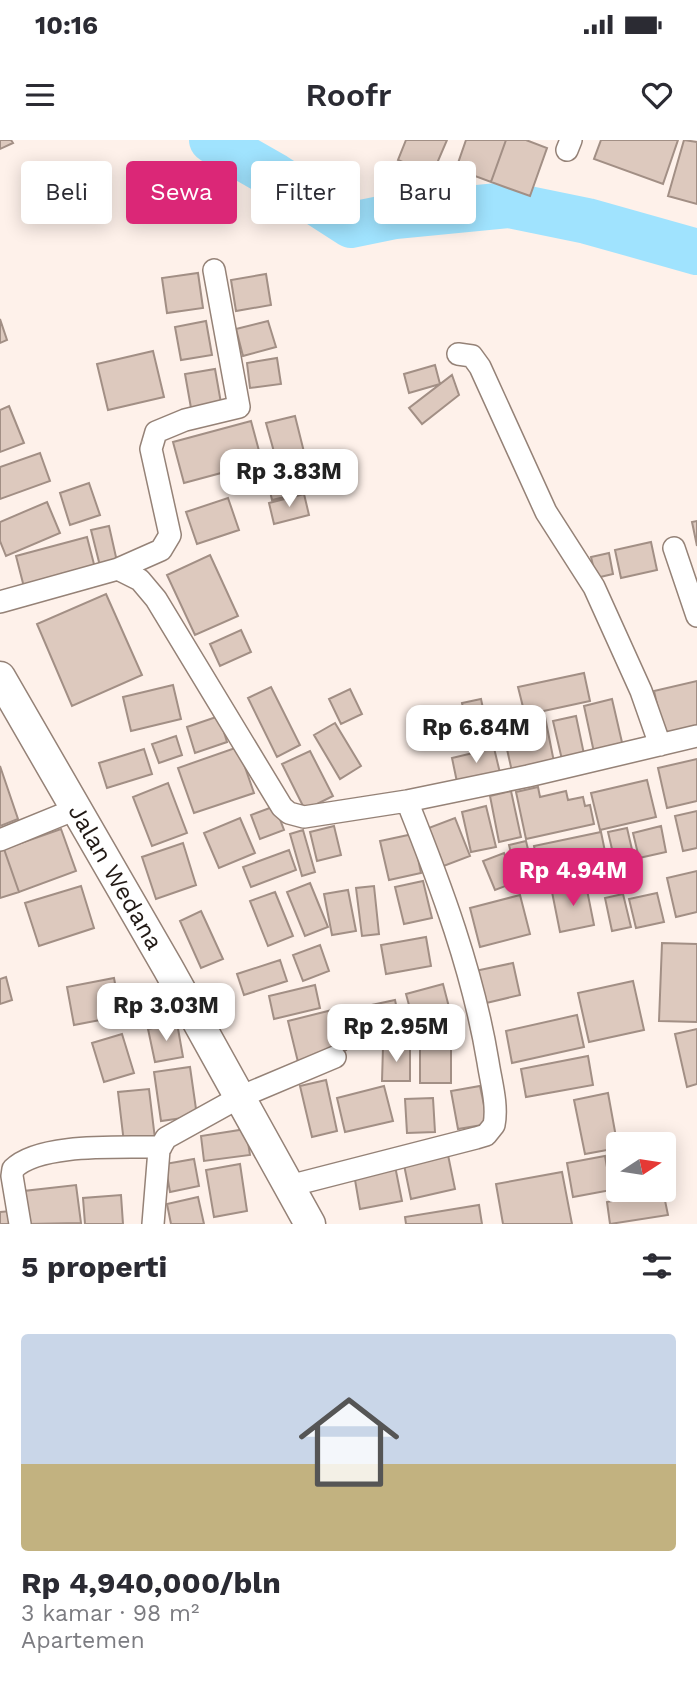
<!DOCTYPE html>
<html lang="id">
<meta charset="utf-8">
<style>
:root{--surface:#fff;--page:#f7f7f7;--text:#2b2b33;--muted:#7c7c81;--accent:#db2777}
body{margin:0;font-family:"Work Sans",sans-serif;background:var(--page);color:var(--text);height:100vh;display:flex;flex-direction:column;font-size:26px;white-space:nowrap}
*{box-sizing:border-box;margin:0}
p{font-size:23px;color:var(--muted)}
.icon{flex:none;width:38px;height:38px;fill:none;stroke:currentColor;stroke-width:2;stroke-linecap:round;stroke-linejoin:round}
.map{position:relative;height:1084px;overflow:hidden}
.sheet{display:flex;flex-direction:column;background:var(--surface);flex:1}
.sheet>*{flex:none}
.top-card{position:absolute;left:21px;top:21px;width:656px;height:63px;display:flex;gap:14px}
.needle{width:46px;rotate:78deg}
.buttons{position:absolute;left:606px;top:992px;display:grid;gap:14px}
.buttons a{display:grid;place-items:center;width:70px;height:70px;border-radius:7px;background:var(--surface);box-shadow:0 4px 18px #0003;font-size:35px}
.price{position:absolute;translate:-50% -60px;padding:0 16px;border-radius:14px;background:#fff;color:#222;font-size:23px;line-height:46px;filter:drop-shadow(0 2px 4px #0008)}
.price::after{content:'';position:absolute;left:50%;top:42px;width:21px;height:16px;margin-left:-10px;background:inherit;clip-path:polygon(0 0,100% 0,50% 100%)}
.price.selected{background:var(--accent);color:#fff}
ul{padding:0;list-style:none}
li{display:grid;align-content:center;gap:14px;height:371px;padding:0 21px}
li span{display:grid;place-items:center;height:217px;border-radius:7px;color:#555}
li>.icon{margin-inline-start:auto}
span .icon{width:126px;height:126px;fill:#fffc;stroke-width:1}
li b{font-size:30px}
h2{display:flex;justify-content:space-between;align-items:center;height:84px;padding:0 21px;font-size:30px}
.chip{padding:0 24px;border-radius:7px;background:var(--surface);box-shadow:0 4px 18px #0003;font-size:24px;line-height:63px}
.chip.selected{background:var(--accent);color:#fff}
.status{display:flex;justify-content:space-between;align-items:center;height:49px;padding:0 35px;background:var(--surface);direction:ltr}
.status svg{height:19px;fill:currentColor}
header{display:flex;justify-content:space-between;align-items:center;height:91px;padding:0 21px;background:var(--surface);font-size:32px;font-weight:600}
.map>svg:first-child{display:block}
.lines{fill:none;stroke-linecap:round;stroke-linejoin:round}
.river{stroke:#a0e3fe;stroke-width:46}
.building{fill:#ddc9be;stroke:#a28f85;stroke-width:2}
.street-casing{stroke:#958277;stroke-width:24}
.secondary-casing{stroke:#958277;stroke-width:33}
.street{stroke:#fff;stroke-width:21}
.secondary{stroke:#fff;stroke-width:30}
.labels{text-anchor:middle;stroke-width:5;stroke-linejoin:round;paint-order:stroke}
.street-label{font-size:24px;fill:#211915;stroke:#fef1ea}
</style>
<div class="status"><b>10:16</b><svg viewBox="0 0 49 12"><path d="M0 12V9h3v3zM5 12V6h3v6zM10 12V3h3v9zM15 12V0h3v12zM26 1h20v11H26zM47 4h2v5h-2z"/></svg></div>
<header><svg class="icon" aria-label="menu" viewBox="0 0 24 24"><path d="M4 6h16M4 12h16M4 18h16"/></svg>Roofr<svg class="icon" aria-label="heart" viewBox="0 0 24 24"><path d="M12 20l-8-8c-3-5 5-10 8-4 3-6 11-1 8 4z"/></svg></header>
<div class="map">
<svg width="697" height="1084" viewBox="0 0 697 1084">
<rect width="100%" height="100%" fill="#fef1ea"/>
<g class="lines">
<path class="river" d="M 212,0 L 275,36 L 351,85 L 395,76 L 509,65 L 587,81 L 697,112"/>
</g>
<path class="building" d="M 0,0 L 11,0 L 13,3 L 0,9 Z
M 406,0 L 447,0 L 432,35 L 398,20 Z
M 466,0 L 506,0 L 491,42 L 456,29 Z
M 506,0 L 526,0 L 547,8 L 530,56 L 491,42 Z
M 601,0 L 678,0 L 663,44 L 594,19 Z
M 684,0 L 697,2 L 697,64 L 668,56 Z
M 198,133 L 203,168 L 167,173 L 162,138 Z
M 266,134 L 271,165 L 236,171 L 231,140 Z
M 0,179 L 7,200 L 0,203 Z
M 206,181 L 212,215 L 181,220 L 175,187 Z
M 268,181 L 276,207 L 243,216 L 236,189 Z
M 153,211 L 164,257 L 108,270 L 97,224 Z
M 277,218 L 281,244 L 250,248 L 247,223 Z
M 435,225 L 440,244 L 409,253 L 404,234 Z
M 215,229 L 221,263 L 191,268 L 185,234 Z
M 452,235 L 459,255 L 422,284 L 409,268 Z
M 9,266 L 24,303 L 0,312 L 0,270 Z
M 295,276 L 304,312 L 276,319 L 266,283 Z
M 251,281 L 262,322 L 184,343 L 173,302 Z
M 40,313 L 50,341 L 0,359 L 0,327 Z
M 308,319 L 315,350 L 272,360 L 265,329 Z
M 89,343 L 100,375 L 70,385 L 60,353 Z
M 304,354 L 309,375 L 274,384 L 269,363 Z
M 228,358 L 239,390 L 197,404 L 186,372 Z
M 47,362 L 60,393 L 6,416 L 0,401 L 0,382 Z
M 697,381 L 697,406 L 692,382 Z
M 109,386 L 118,426 L 101,430 L 91,390 Z
M 87,397 L 96,432 L 25,451 L 16,416 Z
M 651,402 L 657,430 L 621,438 L 615,410 Z
M 609,413 L 613,434 L 596,438 L 591,417 Z
M 210,415 L 238,476 L 195,495 L 167,435 Z
M 106,454 L 142,535 L 72,566 L 37,484 Z
M 241,490 L 251,512 L 220,526 L 210,504 Z
M 584,533 L 590,561 L 525,575 L 518,547 Z
M 697,541 L 697,587 L 664,595 L 654,551 Z
M 173,545 L 181,579 L 131,591 L 123,557 Z
M 271,547 L 300,605 L 277,617 L 248,558 Z
M 350,549 L 362,574 L 341,584 L 329,559 Z
M 481,559 L 490,602 L 471,606 L 462,563 Z
M 612,559 L 624,611 L 595,617 L 584,566 Z
M 219,576 L 227,602 L 195,613 L 187,587 Z
M 576,576 L 585,619 L 563,624 L 553,581 Z
M 545,577 L 555,627 L 513,636 L 502,587 Z
M 335,583 L 361,626 L 340,639 L 314,595 Z
M 176,596 L 182,615 L 159,623 L 152,604 Z
M 238,607 L 254,653 L 194,673 L 178,628 Z
M 494,608 L 500,633 L 457,642 L 452,618 Z
M 144,609 L 152,634 L 107,648 L 99,623 Z
M 310,611 L 333,656 L 305,670 L 282,624 Z
M 697,619 L 697,661 L 667,668 L 658,628 Z
M 0,626 L 18,679 L 0,686 Z
M 647,640 L 656,677 L 600,690 L 591,653 Z
M 168,643 L 187,693 L 152,706 L 133,657 Z
M 538,647 L 540,657 L 566,651 L 568,660 L 583,657 L 585,666 L 590,665 L 594,684 L 526,699 L 516,652 Z
M 511,651 L 521,697 L 499,702 L 490,656 Z
M 275,666 L 284,690 L 260,699 L 251,675 Z
M 486,666 L 496,707 L 471,712 L 462,672 Z
M 697,671 L 697,708 L 683,711 L 675,676 Z
M 240,678 L 255,713 L 219,728 L 204,693 Z
M 455,678 L 470,716 L 441,727 L 426,689 Z
M 334,686 L 341,715 L 317,721 L 310,692 Z
M 661,686 L 666,712 L 639,718 L 633,693 Z
M 627,688 L 634,718 L 615,722 L 608,692 Z
M 61,689 L 76,731 L 19,752 L 4,709 Z
M 303,690 L 315,732 L 302,736 L 290,694 Z
M 601,692 L 608,726 L 541,740 L 534,706 Z
M 413,694 L 421,733 L 389,740 L 380,701 Z
M 526,701 L 534,734 L 517,738 L 509,705 Z
M 183,703 L 196,745 L 156,759 L 142,717 Z
M 4,709 L 19,752 L 0,758 L 0,710 Z
M 289,710 L 296,730 L 251,747 L 243,727 Z
M 504,713 L 516,742 L 495,750 L 483,721 Z
M 697,731 L 697,772 L 676,777 L 667,738 Z
M 423,741 L 432,778 L 404,784 L 395,747 Z
M 310,743 L 328,787 L 305,796 L 287,752 Z
M 586,745 L 594,785 L 560,792 L 552,752 Z
M 81,746 L 94,788 L 39,806 L 25,763 Z
M 374,746 L 379,794 L 362,796 L 356,748 Z
M 348,750 L 356,791 L 332,795 L 324,754 Z
M 275,752 L 293,796 L 268,806 L 250,761 Z
M 657,753 L 664,782 L 636,788 L 629,759 Z
M 623,754 L 631,787 L 612,791 L 605,758 Z
M 520,755 L 530,794 L 480,807 L 470,768 Z
M 201,771 L 223,819 L 201,828 L 180,781 Z
M 426,797 L 431,826 L 386,834 L 381,805 Z
M 662,803 L 697,804 L 697,882 L 659,881 Z
M 320,805 L 329,831 L 303,841 L 293,815 Z
M 280,820 L 287,841 L 244,855 L 237,834 Z
M 513,823 L 520,855 L 482,864 L 475,831 Z
M 6,837 L 12,860 L 0,864 L 0,839 Z
M 114,838 L 121,876 L 74,885 L 67,847 Z
M 633,841 L 644,890 L 589,902 L 578,853 Z
M 443,844 L 450,871 L 413,880 L 406,854 Z
M 315,845 L 320,868 L 274,879 L 269,856 Z
M 395,860 L 402,893 L 369,900 L 362,867 Z
M 336,869 L 346,910 L 298,922 L 288,881 Z
M 577,875 L 584,907 L 512,923 L 506,891 Z
M 177,883 L 183,917 L 155,922 L 148,889 Z
M 697,889 L 697,944 L 687,947 L 675,894 Z
M 122,894 L 134,933 L 104,942 L 92,903 Z
M 420,903 L 451,903 L 451,943 L 420,943 Z
M 383,907 L 410,908 L 410,941 L 382,941 Z
M 588,916 L 593,945 L 526,957 L 521,929 Z
M 190,927 L 197,976 L 161,981 L 154,932 Z
M 326,940 L 337,991 L 312,997 L 300,946 Z
M 384,946 L 393,981 L 345,992 L 337,958 Z
M 480,946 L 488,984 L 458,989 L 451,951 Z
M 149,949 L 155,999 L 124,1003 L 118,952 Z
M 608,953 L 618,1008 L 585,1014 L 574,960 Z
M 433,958 L 435,992 L 407,993 L 405,959 Z
M 246,989 L 250,1015 L 204,1021 L 201,996 Z
M 618,1011 L 618,1050 L 656,1051 L 616,1059 L 607,1013 Z
M 448,1015 L 455,1049 L 411,1059 L 404,1025 Z
M 605,1016 L 611,1050 L 573,1057 L 567,1023 Z
M 194,1019 L 199,1046 L 170,1052 L 165,1024 Z
M 240,1024 L 247,1071 L 214,1077 L 206,1030 Z
M 395,1026 L 402,1061 L 360,1069 L 354,1034 Z
M 562,1032 L 572,1084 L 503,1084 L 496,1044 Z
M 76,1045 L 81,1083 L 28,1084 L 24,1051 Z
M 663,1051 L 668,1075 L 610,1084 L 607,1062 Z
M 121,1055 L 123,1084 L 85,1084 L 83,1058 Z
M 198,1057 L 204,1084 L 171,1084 L 167,1064 Z
M 479,1065 L 482,1084 L 406,1084 L 405,1077 Z
M 11,1071 L 13,1084 L 0,1084 L 0,1072 Z"/>
<g class="lines">
<defs>
<path id="street" d="M 567,10 L 571,0
M 458,214 L 472,216 L 480,227 L 546,372 L 594,447 L 641,551 L 660,605
M 674,408 L 697,476
M 118,429 L 161,410 L 170,395 L 151,309 L 156,292 L 185,280 L 239,267 L 214,130
M 0,462 L 118,429 L 140,440 L 156,459 L 282,667 L 289,673 L 304,677 L 407,661 L 528,636 L 697,596
M 0,700 L 76,669
M 289,1046 L 476,998 L 486,995 L 494,985 C 498,965 491,942 488,922 C 473,831 441,746 407,661
M 20,1084 L 12,1036 L 13,1029 C 40,1002 123,1008 161,1007
M 153,1084 L 159,1010 L 166,998 L 240,957 L 335,917"/>
<g id="secondary">
<path id="s1" d="M 0,537 L 168,828 L 310,1084"/>
</g>
</defs>
<use href="#street" class="street-casing"/>
<use href="#secondary" class="secondary-casing"/>
<use href="#street" class="street"/>
<use href="#secondary" class="secondary"/>
</g>
<g class="labels">
<g class="street-label">
<text dy="8" stroke="none"><textPath href="#s1" startOffset="231">Jalan Wedana</textPath></text>
</g>
</g>
</svg>
<div class="buttons">
<a><svg class="needle" viewBox="-14 -14 28 28"><path d="M0-13l5 13h-10z" fill="#e53935"/><path d="M0 13l5-13h-10z" fill="#7c7c81"/></svg></a>
</div>
<b class="price" style="left:289px;top:369px">Rp 3.83M</b>
<b class="price" style="left:476px;top:625px">Rp 6.84M</b>
<b class="price selected" style="left:573px;top:768px">Rp 4.94M</b>
<b class="price" style="left:166px;top:903px">Rp 3.03M</b>
<b class="price" style="left:396px;top:924px">Rp 2.95M</b>
<div class="top-card">
<a class="chip">Beli</a>
<a class="chip selected">Sewa</a>
<a class="chip">Filter</a>
<a class="chip">Baru</a>
</div>
</div>
<section class="sheet">
<h2>5 properti<svg class="icon" aria-label="filters" viewBox="0 0 24 24"><path d="M4 7h16M4 17h16"/><circle cx="9" cy="7" r="2"/><circle cx="15" cy="17" r="2"/></svg></h2>
<ul>
<li><span style="background:linear-gradient(#c9d6e8 60%,#c2b280 0)"><svg class="icon" aria-label="home" viewBox="0 0 24 24"><path d="M3 11l9-7 9 7M6 9v11h12V9"/></svg></span><div><b>Rp 4,940,000/bln</b><p>3 kamar · 98 m²</p><p>Apartemen</p></div></li>
</ul>
</section>
